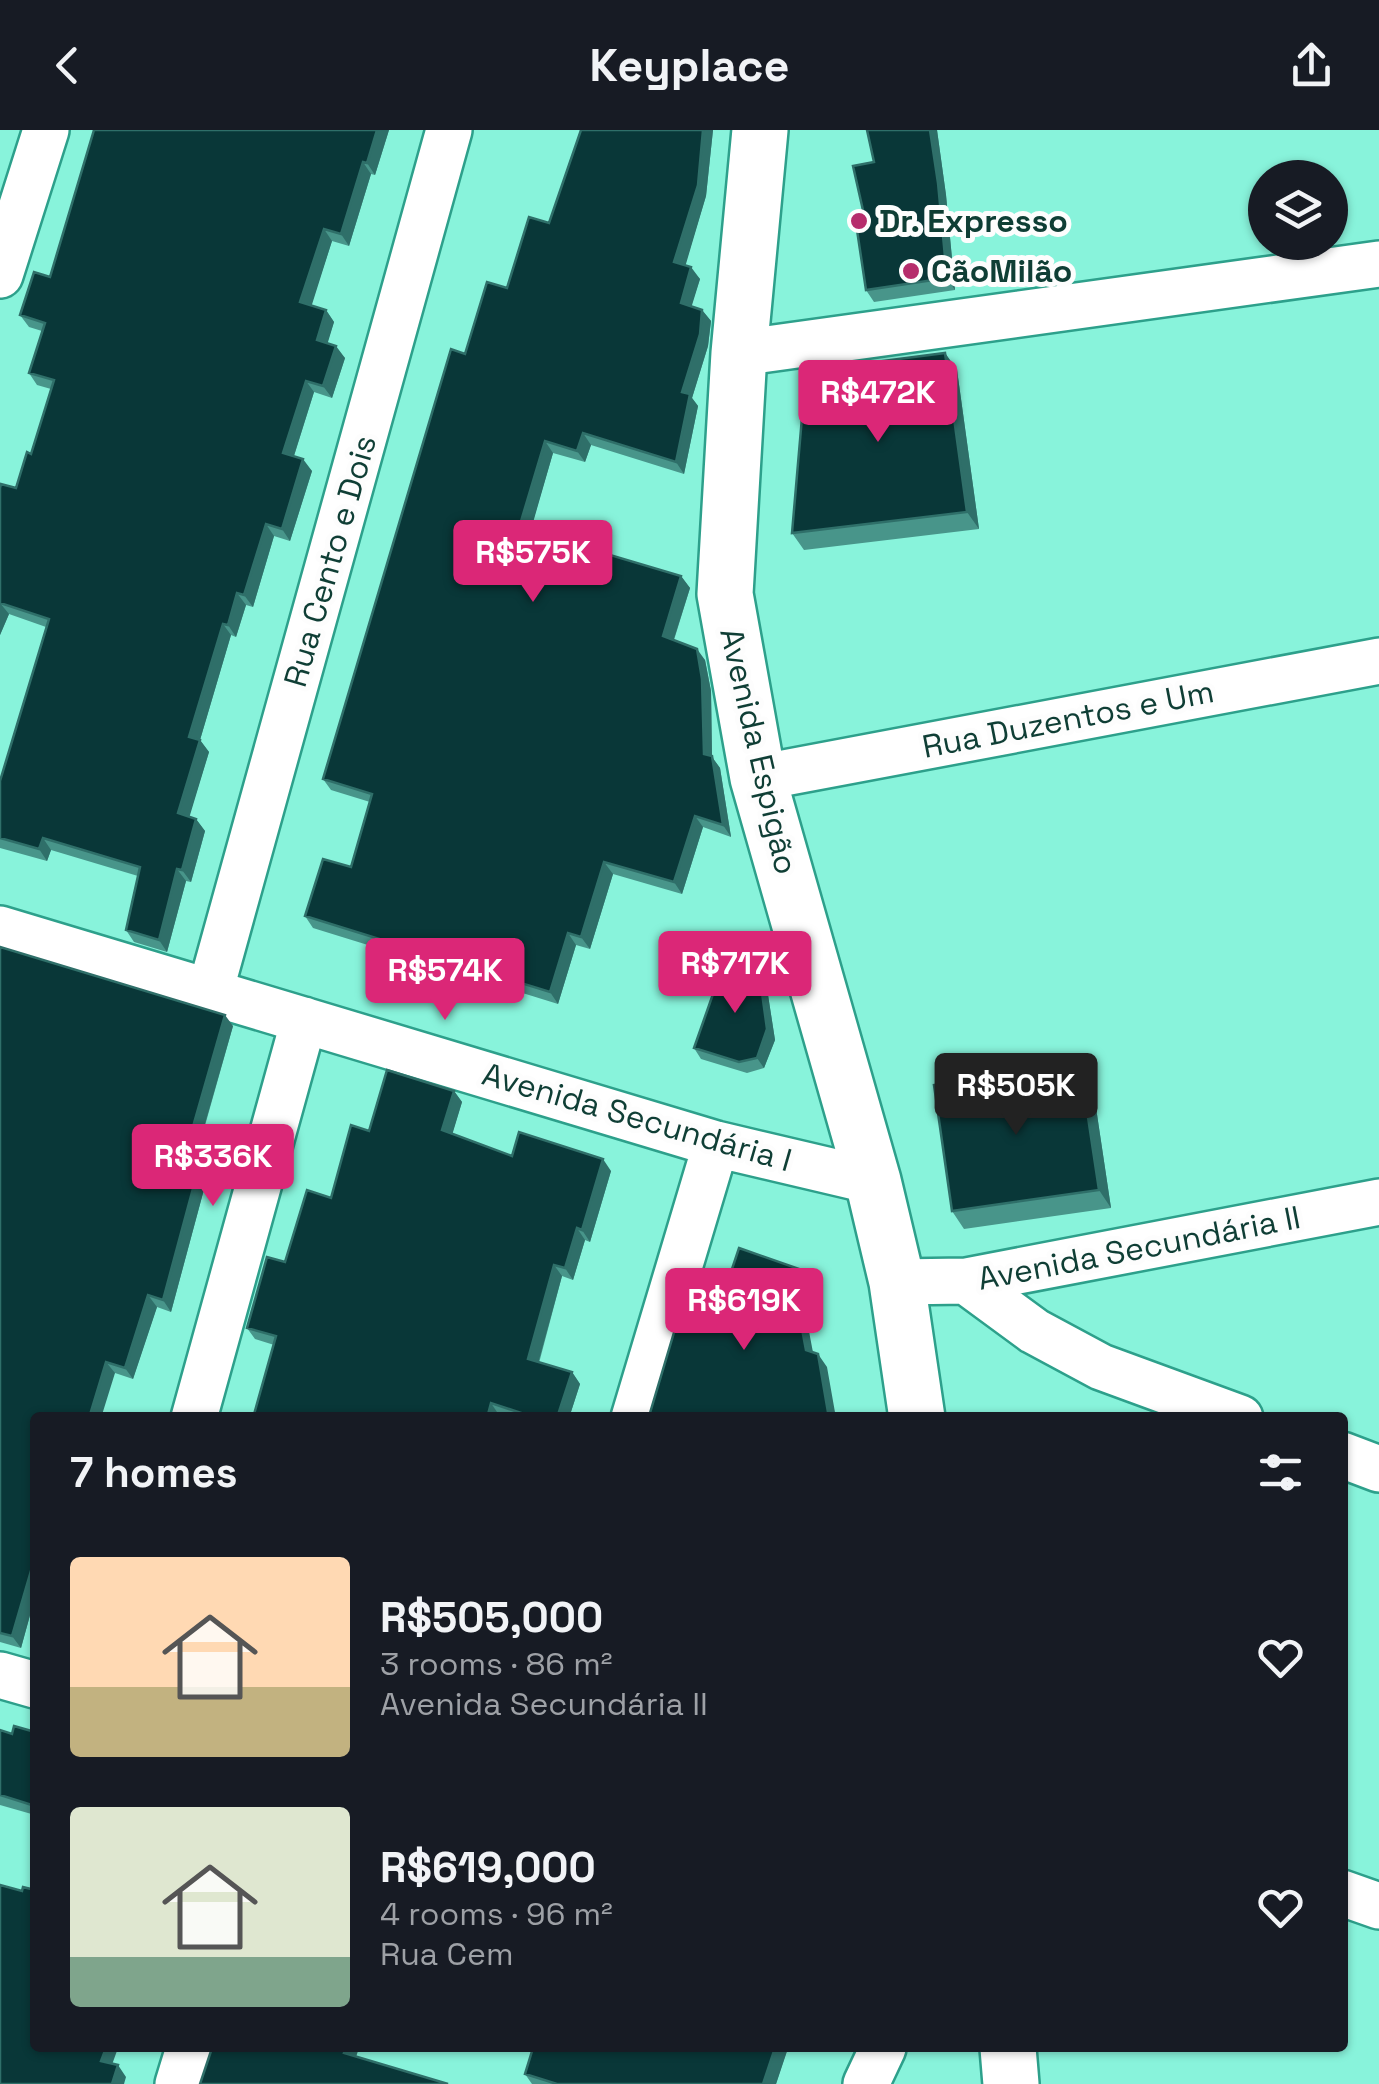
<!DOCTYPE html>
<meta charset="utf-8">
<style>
:root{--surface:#171b24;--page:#20242c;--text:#f1f3f6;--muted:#9ea1a6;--accent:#db2777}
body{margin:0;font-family:"Space Grotesk",sans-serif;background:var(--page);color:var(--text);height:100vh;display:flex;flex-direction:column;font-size:38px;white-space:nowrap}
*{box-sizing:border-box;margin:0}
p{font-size:32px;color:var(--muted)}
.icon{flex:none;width:55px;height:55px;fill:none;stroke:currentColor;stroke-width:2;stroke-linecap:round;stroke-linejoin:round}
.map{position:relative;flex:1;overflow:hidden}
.panel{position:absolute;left:30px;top:1282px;width:1318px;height:640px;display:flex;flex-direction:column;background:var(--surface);border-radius:10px;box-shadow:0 2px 8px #0004}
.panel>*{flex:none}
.controls{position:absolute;left:1248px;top:30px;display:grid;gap:20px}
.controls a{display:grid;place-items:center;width:100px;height:100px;border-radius:50%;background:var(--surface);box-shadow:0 2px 8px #0004;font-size:50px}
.price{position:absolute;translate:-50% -85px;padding:0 22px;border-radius:10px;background:var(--accent);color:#fff;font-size:32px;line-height:65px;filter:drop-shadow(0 2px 5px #0008)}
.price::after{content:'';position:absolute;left:50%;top:60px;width:30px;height:22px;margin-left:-15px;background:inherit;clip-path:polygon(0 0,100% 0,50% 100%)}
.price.active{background:#222;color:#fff}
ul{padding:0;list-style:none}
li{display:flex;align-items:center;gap:30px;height:250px;padding:0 40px}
li span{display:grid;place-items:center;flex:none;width:280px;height:200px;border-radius:10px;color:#555}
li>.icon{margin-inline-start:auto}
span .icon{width:120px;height:120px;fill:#fffc;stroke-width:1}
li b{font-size:42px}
h2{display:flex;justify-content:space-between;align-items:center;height:120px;padding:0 40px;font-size:42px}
header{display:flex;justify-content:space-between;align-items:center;height:130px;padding:0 40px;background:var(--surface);font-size:45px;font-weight:700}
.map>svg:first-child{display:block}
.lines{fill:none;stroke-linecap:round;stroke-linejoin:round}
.minor-casing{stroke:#2da08b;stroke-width:50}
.tertiary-casing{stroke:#2da08b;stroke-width:60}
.minor{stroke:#fff;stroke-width:45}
.tertiary{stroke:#fff;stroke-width:55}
.wall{fill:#48958a}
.shaded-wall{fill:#2f6f69}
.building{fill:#093738;stroke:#2f6f69;stroke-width:2.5}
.poi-dot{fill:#b62d6c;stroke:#fdfdfd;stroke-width:4}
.labels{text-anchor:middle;stroke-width:10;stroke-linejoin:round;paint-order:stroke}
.poi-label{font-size:32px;font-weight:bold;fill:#0f3e35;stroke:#fdfdfd;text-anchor:start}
.street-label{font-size:32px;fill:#0f3e35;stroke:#fdfdfd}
</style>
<header><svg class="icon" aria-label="back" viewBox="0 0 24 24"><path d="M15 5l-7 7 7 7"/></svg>Keyplace<svg class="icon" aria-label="share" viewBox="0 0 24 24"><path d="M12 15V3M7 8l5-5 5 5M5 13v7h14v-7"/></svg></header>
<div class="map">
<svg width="1379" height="1954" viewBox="0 0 1379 1954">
<rect width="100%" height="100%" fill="#88f3db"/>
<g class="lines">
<defs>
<path id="minor" d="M 0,145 L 46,0
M 739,223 L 1379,134
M 758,648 L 1379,531
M 0,799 L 716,1014 L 873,1051
M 210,862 L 449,0
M 966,1151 L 1034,1201 L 1101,1237 L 1240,1288
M 897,1152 L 966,1151 L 1379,1072
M 194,1288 L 304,890
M 634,1288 L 716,1014
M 1342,1325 L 1379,1339
M 0,1545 L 35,1555
M 1342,1763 L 1379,1776
M 178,1954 L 189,1918
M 866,1954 L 883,1918"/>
<path id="tertiary" d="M 760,0 L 739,223 L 725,464 L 758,648 L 873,1051 L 897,1152 L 917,1288
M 1008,1918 L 1011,1954"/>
</defs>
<use href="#minor" class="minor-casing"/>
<use href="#tertiary" class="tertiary-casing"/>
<use href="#minor" class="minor"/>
<use href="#tertiary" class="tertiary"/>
</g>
<path class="wall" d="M 94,0 L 389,0 L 375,45 L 371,44 L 349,116 L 332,111 L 311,175 L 326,180 L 334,192 L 327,213 L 345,228 L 332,268 L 314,262 L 294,326 L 312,341 L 290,411 L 274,406 L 253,477 L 246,475 L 236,507 L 231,505 L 200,610 L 209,622 L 189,686 L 196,689 L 205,701 L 191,752 L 186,751 L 167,822 L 134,812 L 126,800 L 138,746 L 51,720 L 47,731 L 0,718 L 0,651 L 46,497 L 9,484 L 0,505 L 0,358 L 16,358 L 31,324 L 51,259 L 37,255 L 29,243 L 42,201 L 29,197 L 20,185 L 50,147 Z
M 581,0 L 713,0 L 706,66 L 685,135 L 700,149 L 691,176 L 702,180 L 711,191 L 708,216 L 692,268 L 698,276 L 684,344 L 591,315 L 585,332 L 553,323 L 530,401 L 681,446 L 690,458 L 674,510 L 705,530 L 711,561 L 712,627 L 720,638 L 731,707 L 703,697 L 682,764 L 613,744 L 590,819 L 576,815 L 558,874 L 313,798 L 305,786 L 351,737 L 370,672 L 331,660 L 323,649 L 465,224 L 549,93 Z
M 867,0 L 937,0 L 946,65 L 955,160 L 874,172 L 866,160 L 874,32 Z
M 945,223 L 957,240 L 979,399 L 804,420 L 792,403 Z
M 0,817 L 233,896 L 197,1024 L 210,1037 L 171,1182 L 157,1177 L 133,1249 L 115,1243 L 35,1288 L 35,1467 L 21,1518 L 0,1512 Z
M 759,841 L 766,852 L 775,910 L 764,938 L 747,943 L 701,929 L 694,918 Z
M 1092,951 L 1111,1078 L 964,1099 L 952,1081 Z
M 454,961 L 462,972 L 452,1004 L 512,1026 L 611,1041 L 590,1112 L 585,1110 L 573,1150 L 562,1146 L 539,1233 L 572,1242 L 580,1254 L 569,1288 L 508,1288 L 255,1209 L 247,1198 L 285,1132 L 331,1068 L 369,1001 Z
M 0,1600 L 12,1604 L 35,1602 L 35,1685 L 0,1675 Z
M 533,1918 L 788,1918 L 776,1954 L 532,1954 L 525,1944 Z"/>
<path class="shaded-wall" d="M 377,0 L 389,0 L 375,45 L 367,33 Z
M 703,0 L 713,0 L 706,66 L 683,144 L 674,132 Z
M 930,0 L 937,0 L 946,65 L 955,160 L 947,148 Z
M 363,32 L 371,44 L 349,116 L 341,104 Z
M 324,99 L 332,111 L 309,184 L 300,172 Z
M 691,137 L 700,149 L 689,185 L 681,173 Z
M 326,180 L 334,192 L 325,222 L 317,210 Z
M 702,180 L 711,191 L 708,216 L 692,268 L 698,276 L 684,344 L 676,332 L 682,262 Z
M 336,216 L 345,228 L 332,268 L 323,256 Z
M 945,223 L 957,240 L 979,399 L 967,382 Z
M 306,251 L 314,262 L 291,335 L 283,323 Z
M 583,303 L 591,315 L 585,332 L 577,321 Z
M 545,311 L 553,323 L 528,410 L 519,398 Z
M 303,329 L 312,341 L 290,411 L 282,399 Z
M 266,394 L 274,406 L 253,477 L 244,465 Z
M 681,446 L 690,458 L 671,518 L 663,506 Z
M 237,463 L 246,475 L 236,507 L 228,495 Z
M 0,473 L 9,484 L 0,505 Z
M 223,494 L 231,505 L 200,610 L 209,622 L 187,695 L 178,683 L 189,607 Z
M 697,519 L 705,530 L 711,561 L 712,627 L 720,638 L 731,707 L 723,695 L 704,624 Z
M 695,686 L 703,697 L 682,764 L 674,752 Z
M 196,689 L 205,701 L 191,752 L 182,740 Z
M 43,708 L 51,720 L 47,731 L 39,719 Z
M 604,732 L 613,744 L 590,819 L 581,807 Z
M 177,739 L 186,751 L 167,822 L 159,810 Z
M 568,803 L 576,815 L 558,874 L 550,862 Z
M 759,841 L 766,852 L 775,910 L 764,938 L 757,928 Z
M 225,885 L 233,896 L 194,1032 L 186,1021 Z
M 1080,934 L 1092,951 L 1111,1078 L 1099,1060 Z
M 454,961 L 462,972 L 450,1012 L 442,1000 Z
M 202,1025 L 210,1037 L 171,1182 L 163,1170 Z
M 603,1029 L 611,1041 L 590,1112 L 582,1100 Z
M 577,1098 L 585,1110 L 573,1150 L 565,1138 Z
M 554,1135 L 562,1146 L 536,1241 L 528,1229 Z
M 802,1140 L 811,1153 L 804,1175 L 815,1233 L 806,1220 L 795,1162 Z
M 148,1165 L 157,1177 L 133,1249 L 125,1238 Z
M 818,1224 L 827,1237 L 836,1288 L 829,1288 Z
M 106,1232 L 115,1243 L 101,1288 L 89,1288 Z
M 572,1242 L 580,1254 L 569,1288 L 557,1288 Z
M 491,1273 L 499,1285 L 498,1288 L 487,1288 Z
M 35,1427 L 35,1467 L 21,1518 L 12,1506 Z
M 106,1918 L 118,1918 L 109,1943 L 101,1931 Z
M 346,1918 L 359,1918 L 353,1936 L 344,1923 Z
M 775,1918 L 788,1918 L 776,1954 L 763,1954 Z
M 118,1935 L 126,1947 L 124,1954 L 112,1954 Z"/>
<path class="building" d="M 94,0 L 377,0 L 367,33 L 363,32 L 341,104 L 324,99 L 300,172 L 326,180 L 317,210 L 336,216 L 323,256 L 306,251 L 283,323 L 303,329 L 282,399 L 266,394 L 244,465 L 237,463 L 228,495 L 223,494 L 189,607 L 200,610 L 178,683 L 196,689 L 182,740 L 177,739 L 159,810 L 126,800 L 140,737 L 43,708 L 39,719 L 0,708 L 0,651 L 49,489 L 0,473 L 0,358 L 1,354 L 16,358 L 27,322 L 31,324 L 54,250 L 29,243 L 45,193 L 20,185 L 34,142 L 50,147 Z
M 581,0 L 703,0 L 698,55 L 674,132 L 691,137 L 681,173 L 702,180 L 700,204 L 682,262 L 690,264 L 676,332 L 583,303 L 577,321 L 545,311 L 519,398 L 681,446 L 663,506 L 697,519 L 702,549 L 704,624 L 712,626 L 723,695 L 695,686 L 674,752 L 604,732 L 581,807 L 568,803 L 550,862 L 305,786 L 323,729 L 351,737 L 372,664 L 323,649 L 451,219 L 465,224 L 487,152 L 507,158 L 529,87 L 549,93 Z
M 867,0 L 930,0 L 938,53 L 947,148 L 866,160 L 857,100 L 867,98 L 853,36 L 874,32 Z
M 945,223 L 967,382 L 792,403 L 806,241 Z
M 0,817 L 225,885 L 186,1021 L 202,1025 L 163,1170 L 148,1165 L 125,1238 L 106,1232 L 89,1288 L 35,1288 L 35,1427 L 12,1506 L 0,1503 Z
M 725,830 L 759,841 L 767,899 L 757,928 L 739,932 L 694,918 Z
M 1080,934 L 1099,1060 L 952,1081 L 934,955 Z
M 387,940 L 454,961 L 442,1000 L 512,1026 L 519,1002 L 603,1029 L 582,1100 L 577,1098 L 565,1138 L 554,1135 L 528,1229 L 572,1242 L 557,1288 L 536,1288 L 491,1273 L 487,1288 L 253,1288 L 276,1206 L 247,1198 L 267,1127 L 285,1132 L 307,1060 L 331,1068 L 351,995 L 369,1001 Z
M 739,1118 L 802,1140 L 795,1162 L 806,1220 L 818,1224 L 829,1288 L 646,1288 L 650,1283 L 681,1179 L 715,1190 Z
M 14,1596 L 35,1602 L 35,1676 L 0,1665 L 0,1600 L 12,1604 Z
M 0,1755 L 22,1761 L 23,1757 L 35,1760 L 35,1918 L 106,1918 L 101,1931 L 118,1935 L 112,1954 L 0,1954 Z
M 212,1918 L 346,1918 L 344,1923 L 448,1954 L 200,1954 Z
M 533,1918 L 775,1918 L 763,1954 L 557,1954 L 525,1944 Z"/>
<g class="poi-dot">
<circle cx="859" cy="91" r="10"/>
<circle cx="911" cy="141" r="10"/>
</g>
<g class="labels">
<g class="poi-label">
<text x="879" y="102">Dr. Expresso</text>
<text x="931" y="152">CãoMilão</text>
</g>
<g class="street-label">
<text transform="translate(330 431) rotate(-74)" y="11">Rua Cento e Dois</text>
<text transform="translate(1068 589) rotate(-11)" y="11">Rua Duzentos e Um</text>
<text transform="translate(759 621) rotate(77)" y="11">Avenida Espigão</text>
<text transform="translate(637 987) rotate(16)" y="11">Avenida Secundária I</text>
<text transform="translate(1139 1118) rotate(-11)" y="11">Avenida Secundária II</text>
</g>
</g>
</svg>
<div class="controls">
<a><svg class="icon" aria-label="layers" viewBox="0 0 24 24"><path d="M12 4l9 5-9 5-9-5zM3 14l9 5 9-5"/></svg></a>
</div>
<b class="price" style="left:878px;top:315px">R$472K</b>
<b class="price" style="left:533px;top:475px">R$575K</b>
<b class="price" style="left:735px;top:886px">R$717K</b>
<b class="price" style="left:445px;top:893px">R$574K</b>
<b class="price active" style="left:1016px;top:1008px">R$505K</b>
<b class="price" style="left:213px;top:1079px">R$336K</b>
<b class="price" style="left:744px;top:1223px">R$619K</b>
<section class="panel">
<h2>7 homes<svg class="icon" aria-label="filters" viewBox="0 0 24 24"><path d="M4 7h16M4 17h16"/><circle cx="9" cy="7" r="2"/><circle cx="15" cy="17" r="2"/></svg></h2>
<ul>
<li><span style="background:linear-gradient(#ffd9b3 65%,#c2b280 0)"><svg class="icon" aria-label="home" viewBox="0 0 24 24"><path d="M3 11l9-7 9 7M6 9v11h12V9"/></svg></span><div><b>R$505,000</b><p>3 rooms · 86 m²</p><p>Avenida Secundária II</p></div><svg class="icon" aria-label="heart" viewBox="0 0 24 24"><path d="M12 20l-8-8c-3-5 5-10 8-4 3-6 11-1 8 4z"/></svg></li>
<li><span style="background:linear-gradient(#dfe7d0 75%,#7fa58c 0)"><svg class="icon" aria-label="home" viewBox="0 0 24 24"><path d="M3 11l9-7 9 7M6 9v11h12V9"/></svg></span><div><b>R$619,000</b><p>4 rooms · 96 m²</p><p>Rua Cem</p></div><svg class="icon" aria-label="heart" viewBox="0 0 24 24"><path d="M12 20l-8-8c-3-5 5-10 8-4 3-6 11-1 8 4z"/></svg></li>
</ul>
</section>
</div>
